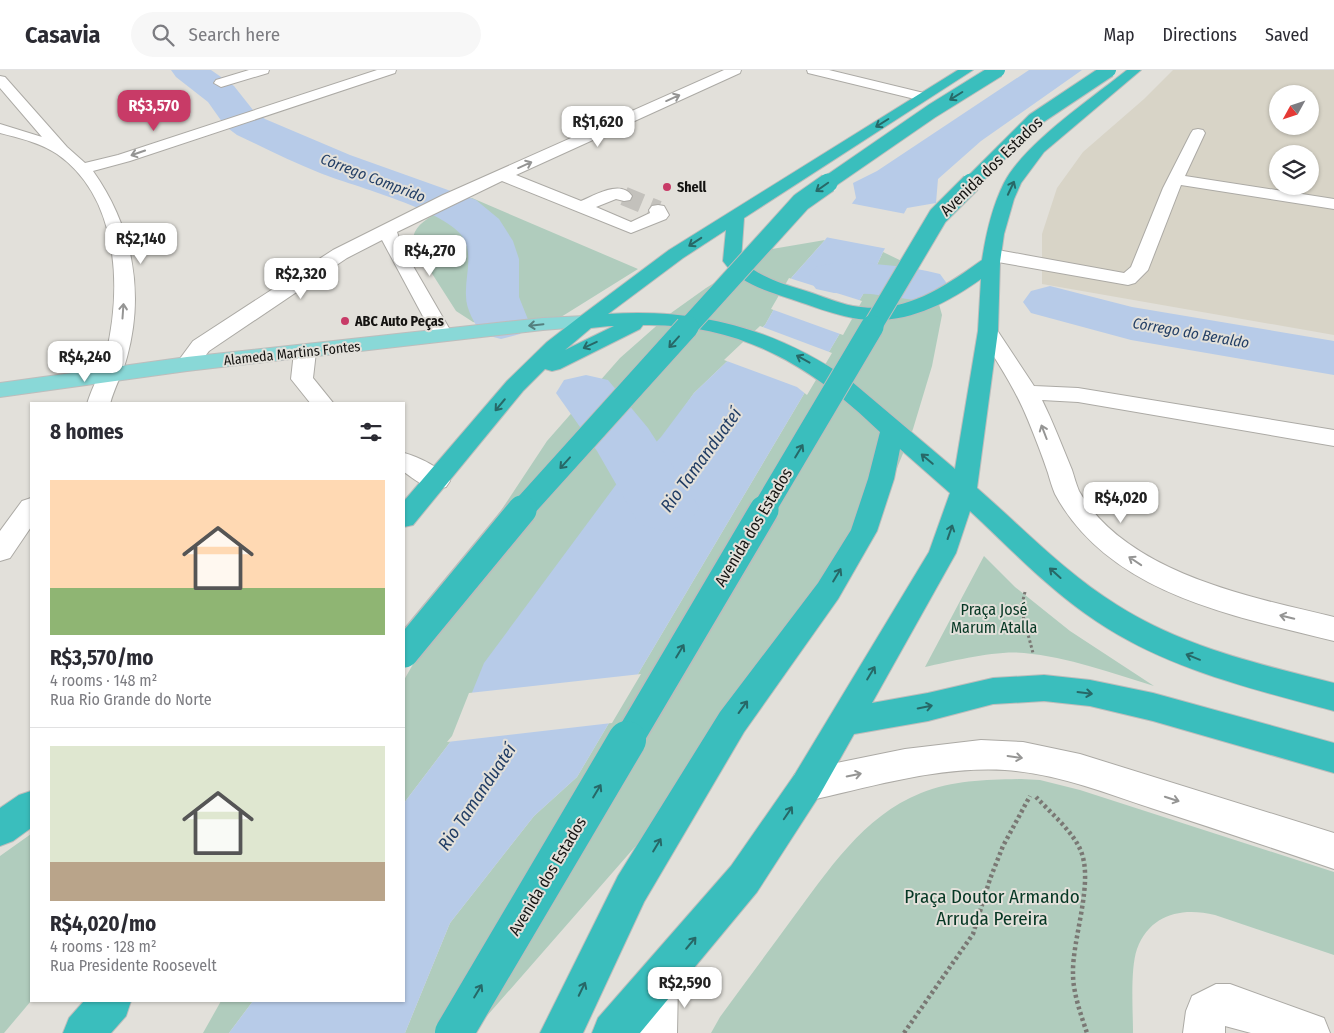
<!DOCTYPE html>
<meta charset="utf-8">
<style>
:root{--surface:#fff;--page:#f7f7f7;--text:#2b2b33;--muted:#7c7c81;--line:#e1e1e2;--accent:#c83b67}
body{margin:0;font-family:"Fira Sans Condensed",sans-serif;background:var(--page);color:var(--text);height:100vh;display:flex;flex-direction:column;font-size:19px;white-space:nowrap}
*{box-sizing:border-box;margin:0}
p{font-size:16px;color:var(--muted)}
.icon{flex:none;width:28px;height:28px;fill:none;stroke:currentColor;stroke-width:2;stroke-linecap:round;stroke-linejoin:round}
.map{position:relative;flex:1;overflow:hidden}
.sheet{position:absolute;left:30px;top:332px;width:375px;height:600px;display:flex;flex-direction:column;background:var(--surface);border-radius:0px;box-shadow:0 1px 4px #0004}
.sheet>*{flex:none}
.needle{width:32px;rotate:230deg}
.tools{position:absolute;left:1269px;top:15px;display:grid;gap:10px}
.tools a{display:grid;place-items:center;width:50px;height:50px;border-radius:50%;background:var(--surface);box-shadow:0 1px 4px #0004;font-size:25px}
.price{position:absolute;translate:-50% -42px;padding:0 11px;border-radius:10px;background:#fff;color:#222;font-size:16px;line-height:32px;filter:drop-shadow(0 1px 2px #0008)}
.price::after{content:'';position:absolute;left:50%;top:30px;width:15px;height:11px;margin-left:-8px;background:inherit;clip-path:polygon(0 0,100% 0,50% 100%)}
.price.selected{background:var(--accent);color:#fff}
ul{padding:0;list-style:none}
li{display:grid;align-content:center;gap:10px;height:265px;padding:0 20px}
li+li{border-top:1px solid var(--line)}
li span{display:grid;place-items:center;height:155px;border-radius:0px;color:#555}
li>.icon{margin-inline-start:auto}
span .icon{width:90px;height:90px;fill:#fffc;stroke-width:1}
li b{font-size:21px}
h2{display:flex;justify-content:space-between;align-items:center;height:60px;padding:0 20px;font-size:21px}
header{display:flex;align-items:center;gap:30px;box-sizing:border-box;height:70px;padding:0 25px;background:var(--surface);border-bottom:1px solid var(--line)}
header strong{font-size:24px}
nav{display:flex;gap:28px;margin-inline-start:auto;font-size:18px}
.search{width:350px;height:45px;background:var(--page);display:flex;align-items:center;gap:12px;box-sizing:border-box;padding:0 18px;border-radius:28px;color:var(--muted);font-size:19px}
.map>svg:first-child{display:block}
.built{fill:#d8d4c7;fill-rule:evenodd}
.green{fill:#b0ccbd}
.water{fill:#b7cbe8}
.pier{fill:#e2e0da}
.lines{fill:none;stroke-linecap:round;stroke-linejoin:round}
.river{fill:#b7cbe8;fill-rule:evenodd}
.minor-tunnel{stroke:#c3c1bc;stroke-width:19;stroke-dasharray:19 9;stroke-linecap:butt}
.minor-casing{stroke:#acaaa5;stroke-width:2}
.major-casing{stroke:#bdbdbc;stroke-width:2}
.highway-casing{stroke:#bdbdbc;stroke-width:2}
.path-far1{stroke:#7a7874;stroke-width:3;stroke-dasharray:2.5 2.5;stroke-linecap:butt}
.path{stroke:#7a7874;stroke-width:4.5;stroke-dasharray:3 3;stroke-linecap:butt}
.minor{fill:#fff;fill-rule:evenodd}
.major{fill:#89d8d7;fill-rule:evenodd}
.highway{fill:#3abebd;fill-rule:evenodd}
.highway-bridge-far4-casing{stroke:#bdbdbc;stroke-width:16;stroke-linecap:butt}
.highway-bridge-far3-casing{stroke:#bdbdbc;stroke-width:21;stroke-linecap:butt}
.highway-bridge-far2-casing{stroke:#bdbdbc;stroke-width:25;stroke-linecap:butt}
.highway-bridge-far1-casing{stroke:#bdbdbc;stroke-width:32;stroke-linecap:butt}
.highway-bridge-casing{stroke:#bdbdbc;stroke-width:40;stroke-linecap:butt}
.highway-bridge-far4{stroke:#3abebd;stroke-width:14}
.highway-bridge-far3{stroke:#3abebd;stroke-width:19}
.highway-bridge-far2{stroke:#3abebd;stroke-width:23}
.highway-bridge-far1{stroke:#3abebd;stroke-width:29}
.highway-bridge{stroke:#3abebd;stroke-width:38}
.oneway{stroke:#276867}
.oneway2{stroke:#959594}
.oneway3{stroke:#547f7e}
.poi-dot{fill:#c83b67;stroke:#e2e0da;stroke-width:2}
.labels{text-anchor:middle;stroke-width:4;stroke-linejoin:round;paint-order:stroke}
.far-poi-label{font-size:14px;font-weight:bold;fill:#141311;stroke:#e2e0da;text-anchor:start}
.far-street-label{font-size:14px;fill:#141311;stroke:#e2e0da}
.far-water-label{font-size:15px;font-style:italic;fill:#223e65;stroke:#e2e0da}
.street-label{font-size:16px;fill:#141311;stroke:#e2e0da}
.park-label{font-size:16px;fill:#063724;stroke:#e2e0da}
.water-label{font-size:18px;font-style:italic;fill:#223e65;stroke:#e2e0da}
.near-park-label{font-size:19px;fill:#063724;stroke:#e2e0da}
</style>
<header>
<strong>Casavia</strong>
<div class="search"><svg class="icon" aria-label="search" viewBox="0 0 24 24"><circle cx="10" cy="10" r="6"/><path d="M15 15l6 6"/></svg>Search here</div>
<nav><a>Map</a><a>Directions</a><a>Saved</a></nav>
</header>
<div class="map">
<svg width="1334" height="963" viewBox="0 0 1334 963">
<rect width="100%" height="100%" fill="#e2e0da"/>
<path class="built" d="M 1173,0 L 1334,0 L 1334,265 L 1042,214 L 1042,164 L 1057,118 L 1083,82 L 1144,29 ZM 1278,24 L 1310,24 L 1310,56 L 1278,56 ZM 1278,84 L 1310,84 L 1310,116 L 1278,116 Z"/>
<path class="green" d="M 472,128 L 638,199 L 561,247 L 549,251 L 496,256 L 473,252 L 456,241 L 415,177 C 403,151 454,136 472,128 Z
M 825,170 L 792,207 L 765,255 L 694,323 L 454,667 L 404,733 L 404,610 L 498,445 L 547,371 L 620,288 L 671,243 L 706,218 L 748,192 L 772,179 Z
M 883,182 L 912,196 L 935,220 L 942,245 L 932,296 L 913,359 L 866,474 L 739,658 L 472,963 L 405,963 L 450,853 L 534,746 L 577,707 L 865,221 Z
M 984,486 L 1015,517 L 1070,561 L 1154,616 C 1112,603 1068,587 1024,583 C 996,580 953,591 925,597 Z
M 1021,709 L 1040,710 L 1080,720 L 1334,802 L 1334,885 L 1215,845 C 1182,837 1150,844 1137,879 C 1130,899 1133,941 1133,963 L 711,963 L 720,947 C 744,914 768,882 792,849 C 828,801 863,746 921,723 C 954,710 986,710 1021,709 Z
M 31,764 L 31,931 L 4,963 L 0,963 L 0,786 Z
M 221,931 L 253,931 L 229,963 L 203,963 Z"/>
<path class="water" d="M 1029,0 L 1082,0 L 981,71 L 938,109 L 936,133 L 907,138 L 883,182 L 865,221 L 577,707 L 534,746 L 450,853 L 405,963 L 229,963 L 253,931 L 404,931 L 404,733 L 454,667 L 484,593 L 618,412 L 661,367 L 694,323 L 765,255 L 792,207 L 825,170 L 856,128 L 853,113 L 877,101 Z"/>
<path class="pier" d="M 849,133 L 906,144 L 888,179 L 825,167 Z
M 789,208 L 862,231 L 843,265 L 771,239 Z
M 760,256 L 832,283 L 807,325 L 797,317 L 724,290 Z
M 641,604 L 612,653 L 447,672 L 452,666 L 469,623 Z"/>
<g class="lines">
<path class="river" d="M 171,0 L 211,0 L 234,16 L 253,40 L 265,49 L 350,85 L 476,130 L 499,149 L 513,171 L 519,189 L 519,227 L 529,252 L 520,264 L 501,269 L 482,264 C 474,253 466,239 466,226 C 465,206 473,188 464,169 C 450,141 352,116 320,103 C 292,92 265,78 237,65 L 225,56 L 208,32 L 176,7 Z
M 834,193 C 870,193 906,195 940,204 L 948,215 L 940,226 L 922,231 L 871,224 L 834,223 L 816,219 L 808,208 L 816,197 Z
M 1050,216 L 1132,237 L 1334,271 L 1334,305 L 1131,270 L 1031,243 L 1023,232 L 1031,221 Z
M 586,305 L 608,310 L 648,358 L 699,437 L 689,454 L 664,461 L 639,454 L 597,381 L 556,323 L 564,310 Z"/>
<path class="minor-tunnel" d="M 624,126 L 658,140"/>
<defs>
<path id="minor" d="M 249,0 L 269,0 L 268,3 L 221,17 L 214,13 L 216,10 Z
M 377,0 L 396,0 L 395,3 L 130,91 L 93,101 C 132,156 145,221 127,287 C 123,303 114,318 110,334 L 87,334 C 92,317 102,300 106,284 C 122,218 119,127 57,84 C 41,73 19,68 0,63 L 0,54 L 42,67 L 0,18 L 0,6 L 5,7 L 67,77 L 85,93 L 118,85 Z
M 724,0 L 741,0 L 740,3 L 516,105 L 581,131 C 595,125 621,109 632,126 L 630,130 L 624,131 L 616,129 L 596,137 L 631,152 L 650,143 L 649,140 L 652,136 L 658,135 L 664,136 L 669,145 L 666,149 L 631,163 L 502,111 L 397,162 L 402,177 L 453,265 L 450,269 L 443,271 L 436,269 L 433,265 L 382,170 L 347,188 L 209,281 C 200,292 195,303 179,299 L 176,294 L 193,271 L 333,180 L 443,125 Z
M 807,0 L 829,0 L 928,24 L 930,27 L 923,31 L 808,3 Z
M 1198,59 L 1203,60 L 1205,63 L 1185,106 L 1334,129 L 1334,139 L 1181,115 L 1148,200 L 1135,213 L 1128,215 L 992,191 L 985,189 L 983,185 L 985,181 L 992,179 L 1124,203 L 1131,197 L 1163,118 L 1191,63 L 1193,60 Z
M 988,255 L 995,257 L 1034,316 L 1078,318 L 1334,360 L 1334,376 L 1078,332 L 1042,330 C 1053,352 1062,376 1072,400 C 1074,406 1076,414 1079,421 C 1126,503 1250,527 1334,547 L 1334,571 C 1234,546 1109,524 1055,424 C 1052,417 1050,410 1048,403 C 1042,385 1035,367 1028,350 C 1015,318 996,290 978,261 L 981,257 Z
M 305,276 L 313,277 L 316,282 L 313,308 L 334,334 L 311,334 L 291,309 L 294,282 L 297,277 Z
M 404,383 C 419,387 442,398 450,411 L 446,417 C 429,422 417,411 404,402 Z
M 31,428 L 31,457 L 10,488 L 0,491 L 0,461 L 22,431 Z
M 981,670 L 1023,672 L 1080,684 L 1334,763 L 1334,799 C 1273,778 1212,758 1151,738 C 1103,722 1055,703 1005,700 C 938,696 871,717 807,731 L 795,726 L 790,715 L 795,704 L 807,699 L 905,679 Z
M 658,893 L 672,899 L 678,913 L 677,963 L 635,963 L 638,913 L 644,899 Z
M 1216,914 L 1230,914 L 1324,948 L 1330,963 L 1251,963 L 1225,956 L 1225,963 L 1183,963 L 1186,941 L 1192,926 Z"/>
<path id="major" d="M 585,246 L 592,248 L 595,252 L 592,256 L 543,260 L 187,301 L 0,327 L 0,313 L 187,287 L 543,248 Z"/>
<path id="highway" d="M 958,0 L 973,0 L 744,148 L 741,190 C 759,207 783,214 806,221 C 822,226 837,233 853,236 C 904,245 943,218 982,190 C 986,164 992,137 1004,113 C 1024,74 1092,28 1127,0 L 1141,0 L 1044,82 L 1021,113 L 1014,129 L 1004,164 L 1000,192 L 998,261 L 977,418 C 1023,458 1065,503 1117,535 C 1183,577 1259,594 1334,613 L 1334,641 C 1253,619 1167,599 1096,551 C 1049,520 1011,479 970,441 L 956,483 L 872,633 L 928,623 L 993,608 L 1044,605 L 1090,610 L 1153,623 L 1334,673 L 1334,703 L 1153,651 L 1090,636 L 1044,631 L 993,634 L 928,651 L 854,664 L 819,726 L 757,822 L 640,963 L 592,963 L 598,948 L 731,796 L 795,704 L 929,482 L 950,423 L 900,379 L 894,409 L 877,461 L 838,529 L 744,662 L 644,832 L 583,963 L 540,963 L 618,806 L 720,642 L 818,513 L 851,460 L 868,409 L 880,362 C 812,296 740,253 643,255 L 640,259 L 560,299 L 552,301 L 545,299 L 523,321 L 413,455 L 404,457 L 404,431 L 507,311 L 547,272 L 578,248 L 669,180 ZM 726,160 L 723,191 C 738,213 767,221 791,229 C 812,236 832,244 853,248 C 901,257 943,236 981,209 L 978,261 L 955,399 L 851,311 C 776,259 700,238 608,244 L 683,188 ZM 609,256 L 614,256 L 565,280 L 591,258 Z
M 31,721 L 31,758 L 13,771 L 0,776 L 0,738 L 19,725 Z
M 84,931 L 131,931 L 126,946 L 111,963 L 63,963 L 69,948 Z"/>
</defs>
<use href="#minor" class="minor-casing"/>
<use href="#major" class="major-casing"/>
<use href="#highway" class="highway-casing"/>
<path class="path-far1" d="M 1025,522 L 1021,538 L 1033,583"/>
<path class="path" d="M 1036,727 C 1050,742 1072,761 1080,779 C 1095,811 1072,868 1073,904 C 1073,923 1081,945 1087,963
M 904,963 L 973,864 L 990,809 L 1003,776 L 1030,726"/>
<use href="#minor" class="minor"/>
<use href="#major" class="major"/>
<use href="#highway" class="highway"/>
<defs>
<path id="highway-bridge-far4" d="M 826,114 L 932,41 L 998,0
M 970,114 L 1034,50 L 1109,0"/>
<path id="highway-bridge-far3" d="M 686,259 L 801,132 L 828,113
M 871,259 L 938,146 L 971,113"/>
<path id="highway-bridge-far2" d="M 521,441 L 687,257
M 763,441 L 872,257"/>
<path id="highway-bridge-far1" d="M 404,583 L 522,440
M 627,672 L 764,440"/>
<path id="highway-bridge" d="M 454,963 L 627,670"/>
</defs>
<use href="#highway-bridge-far4" class="highway-bridge-far4-casing"/>
<use href="#highway-bridge-far3" class="highway-bridge-far3-casing"/>
<use href="#highway-bridge-far2" class="highway-bridge-far2-casing"/>
<use href="#highway-bridge-far1" class="highway-bridge-far1-casing"/>
<use href="#highway-bridge" class="highway-bridge-casing"/>
<use href="#highway-bridge-far4" class="highway-bridge-far4"/>
<use href="#highway-bridge-far3" class="highway-bridge-far3"/>
<use href="#highway-bridge-far2" class="highway-bridge-far2"/>
<use href="#highway-bridge-far1" class="highway-bridge-far1"/>
<use href="#highway-bridge" class="highway-bridge"/>
</g>
<defs><path id="oneway-shaft" d="M-6 0H5M1.5-3L5.5 0L1.5 3" fill="none" stroke-width="1.6" stroke-linecap="round" stroke-linejoin="round" transform="scale(1.25)"/></defs>
<g class="oneway">
<use href="#oneway-shaft" transform="translate(956 26) rotate(148)"/>
<use href="#oneway-shaft" transform="translate(882 53) rotate(148)"/>
<use href="#oneway-shaft" transform="translate(822 117) rotate(145)"/>
<use href="#oneway-shaft" transform="translate(1011 118) rotate(-65)"/>
<use href="#oneway-shaft" transform="translate(695 172) rotate(147)"/>
<use href="#oneway-shaft" transform="translate(674 272) rotate(132)"/>
<use href="#oneway-shaft" transform="translate(590 275) rotate(155)"/>
<use href="#oneway-shaft" transform="translate(803 289) rotate(-151)"/>
<use href="#oneway-shaft" transform="translate(500 335) rotate(130)"/>
<use href="#oneway-shaft" transform="translate(799 381) rotate(-59)"/>
<use href="#oneway-shaft" transform="translate(927 389) rotate(-140)"/>
<use href="#oneway-shaft" transform="translate(565 393) rotate(132)"/>
<use href="#oneway-shaft" transform="translate(950 462) rotate(-71)"/>
<use href="#oneway-shaft" transform="translate(1055 503) rotate(-138)"/>
<use href="#oneway-shaft" transform="translate(837 505) rotate(-59)"/>
<use href="#oneway-shaft" transform="translate(680 581) rotate(-59)"/>
<use href="#oneway-shaft" transform="translate(1193 587) rotate(-158)"/>
<use href="#oneway-shaft" transform="translate(871 603) rotate(-59)"/>
<use href="#oneway-shaft" transform="translate(1085 623) rotate(7)"/>
<use href="#oneway-shaft" transform="translate(743 637) rotate(-54)"/>
<use href="#oneway-shaft" transform="translate(925 637) rotate(-11)"/>
<use href="#oneway-shaft" transform="translate(597 721) rotate(-59)"/>
<use href="#oneway-shaft" transform="translate(788 743) rotate(-56)"/>
<use href="#oneway-shaft" transform="translate(657 775) rotate(-59)"/>
<use href="#oneway-shaft" transform="translate(691 873) rotate(-50)"/>
<use href="#oneway-shaft" transform="translate(582 919) rotate(-64)"/>
<use href="#oneway-shaft" transform="translate(478 921) rotate(-59)"/>
</g>
<g class="oneway2">
<use href="#oneway-shaft" transform="translate(673 28) rotate(-24)"/>
<use href="#oneway-shaft" transform="translate(138 83) rotate(161)"/>
<use href="#oneway-shaft" transform="translate(525 95) rotate(-24)"/>
<use href="#oneway-shaft" transform="translate(123 241) rotate(-86)"/>
<use href="#oneway-shaft" transform="translate(1044 362) rotate(-111)"/>
<use href="#oneway-shaft" transform="translate(1135 491) rotate(-146)"/>
<use href="#oneway-shaft" transform="translate(1287 547) rotate(-166)"/>
<use href="#oneway-shaft" transform="translate(1015 687) rotate(8)"/>
<use href="#oneway-shaft" transform="translate(854 705) rotate(-11)"/>
<use href="#oneway-shaft" transform="translate(1172 729) rotate(18)"/>
</g>
<use class="oneway3" href="#oneway-shaft" transform="translate(536 255) rotate(174)"/>
<g class="poi-dot">
<circle cx="667" cy="117" r="5"/>
<circle cx="345" cy="251" r="5"/>
</g>
<g class="labels">
<g class="far-poi-label">
<text x="677" y="122">Shell</text>
<text x="355" y="256">ABC Auto Peças</text>
</g>
<g class="far-street-label">
<text transform="translate(292 283) rotate(-6)" y="5">Alameda Martins Fontes</text>
</g>
<g class="far-water-label">
<text transform="translate(373 108) rotate(21)" y="5">Córrego Comprido</text>
<text transform="translate(1191 263) rotate(10)" y="5">Córrego do Beraldo</text>
</g>
<g class="street-label">
<text transform="translate(991 96) rotate(-44)" y="6">Avenida dos Estados</text>
<text transform="translate(753 457) rotate(-59)" y="6">Avenida dos Estados</text>
<text transform="translate(547 806) rotate(-59)" y="6">Avenida dos Estados</text>
</g>
<g class="park-label">
<text x="994" y="545">Praça José<tspan x="994" dy="18">Marum Atalla</tspan></text>
</g>
<g class="water-label">
<text transform="translate(701 390) rotate(-54)" y="6">Rio Tamanduateí</text>
<text transform="translate(477 727) rotate(-56)" y="6">Rio Tamanduateí</text>
</g>
<g class="near-park-label">
<text x="992" y="833">Praça Doutor Armando<tspan x="992" dy="22">Arruda Pereira</tspan></text>
</g>
</g>
</svg>
<div class="tools">
<a><svg class="needle" viewBox="-14 -14 28 28"><path d="M0-13l5 13h-10z" fill="#e53935"/><path d="M0 13l5-13h-10z" fill="#7c7c81"/></svg></a>
<a><svg class="icon" aria-label="layers" viewBox="0 0 24 24"><path d="M12 4l9 5-9 5-9-5zM3 14l9 5 9-5"/></svg></a>
</div>
<b class="price selected" style="left:154px;top:62px">R$3,570</b>
<b class="price" style="left:598px;top:78px">R$1,620</b>
<b class="price" style="left:141px;top:195px">R$2,140</b>
<b class="price" style="left:430px;top:207px">R$4,270</b>
<b class="price" style="left:301px;top:230px">R$2,320</b>
<b class="price" style="left:85px;top:313px">R$4,240</b>
<b class="price" style="left:1121px;top:454px">R$4,020</b>
<b class="price" style="left:685px;top:939px">R$2,590</b>
<section class="sheet">
<h2>8 homes<svg class="icon" aria-label="filters" viewBox="0 0 24 24"><path d="M4 7h16M4 17h16"/><circle cx="9" cy="7" r="2"/><circle cx="15" cy="17" r="2"/></svg></h2>
<ul>
<li><span style="background:linear-gradient(#ffd9b3 70%,#8fb573 0)"><svg class="icon" aria-label="home" viewBox="0 0 24 24"><path d="M3 11l9-7 9 7M6 9v11h12V9"/></svg></span><div><b>R$3,570/mo</b><p>4 rooms · 148 m²</p><p>Rua Rio Grande do Norte</p></div></li>
<li><span style="background:linear-gradient(#dfe7d0 75%,#b9a48a 0)"><svg class="icon" aria-label="home" viewBox="0 0 24 24"><path d="M3 11l9-7 9 7M6 9v11h12V9"/></svg></span><div><b>R$4,020/mo</b><p>4 rooms · 128 m²</p><p>Rua Presidente Roosevelt</p></div></li>
</ul>
</section>
</div>
